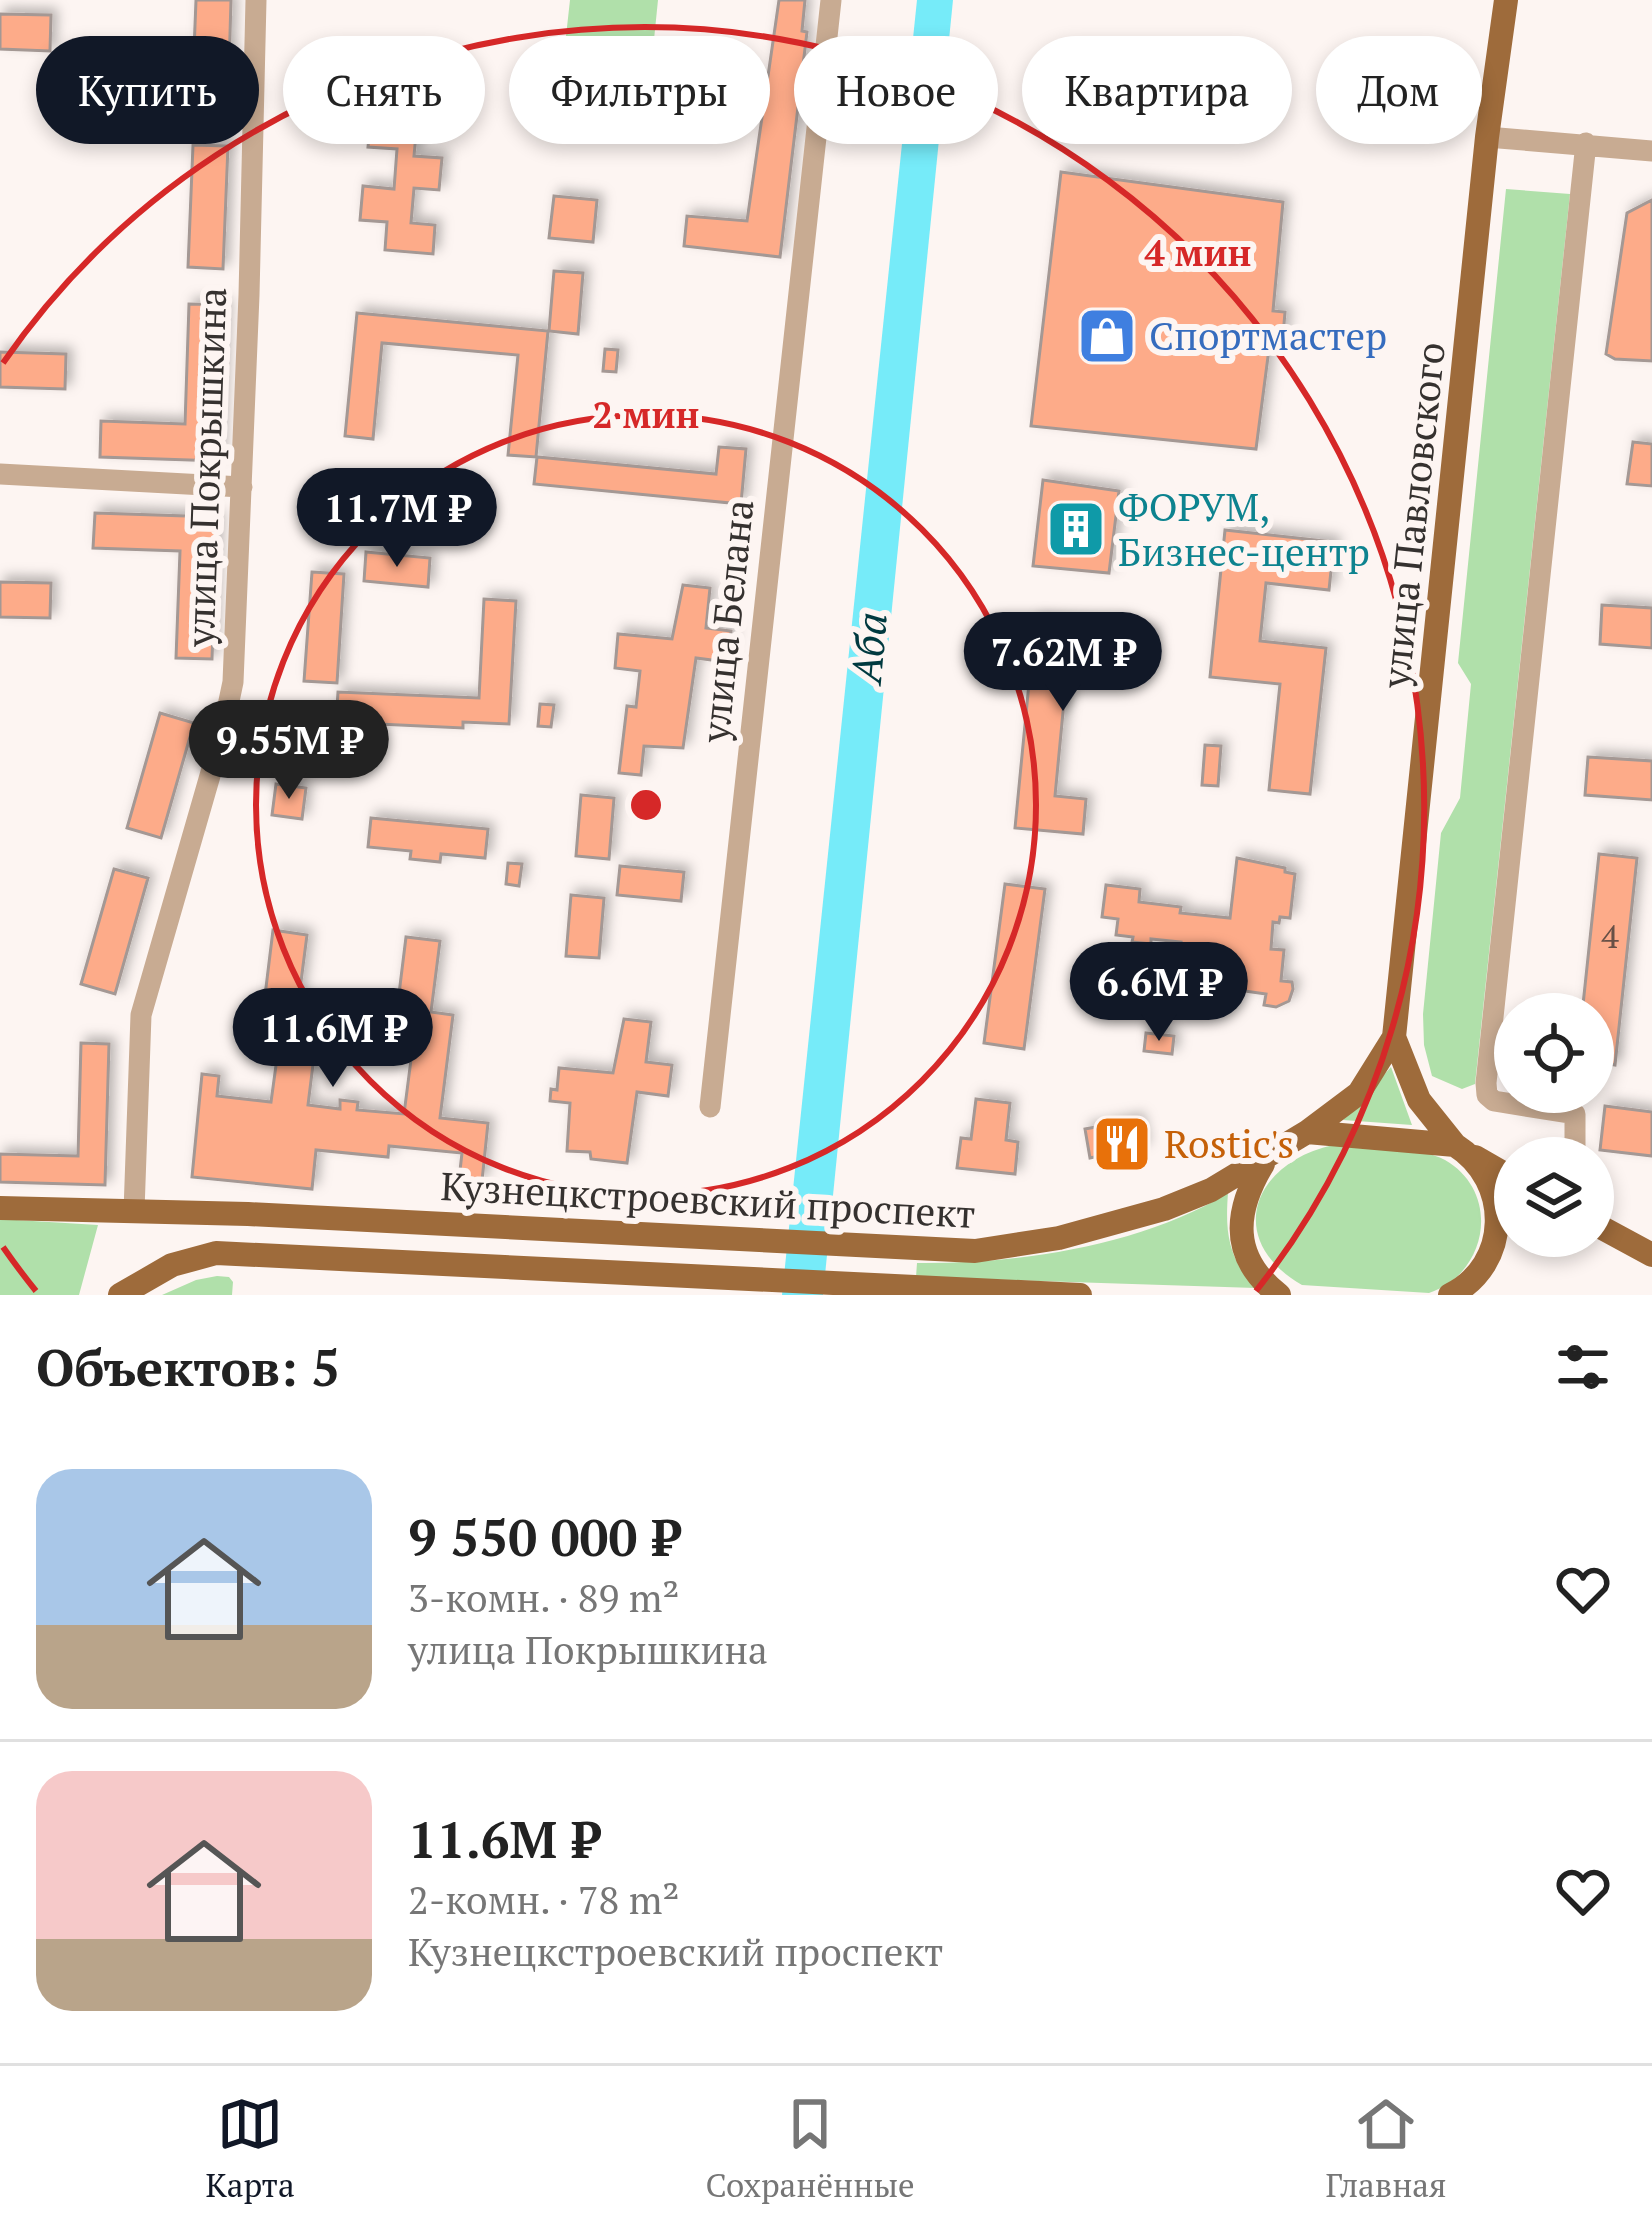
<!DOCTYPE html>
<html lang="ru">
<meta charset="utf-8">
<style>
:root{--surface:#fff;--page:#f6f6f6;--text:#222;--muted:#767676;--line:#e0e0e0;--accent:#111827}
body{margin:0;font-family:"PT Serif",serif;background:var(--page);color:var(--text);height:100vh;display:flex;flex-direction:column;font-size:45px;white-space:nowrap}
*{box-sizing:border-box;margin:0}
p{font-size:39px;color:var(--muted)}
.icon{flex:none;width:66px;height:66px;fill:none;stroke:currentColor;stroke-width:2;stroke-linecap:round;stroke-linejoin:round}
.map{position:relative;height:1295px;overflow:hidden}
.sheet{display:flex;flex-direction:column;background:var(--surface);flex:1}
.sheet>*{flex:none}
.hud{position:absolute;left:36px;top:36px;width:1581px;height:108px;display:flex;gap:24px}
.controls{position:absolute;left:1494px;top:993px;display:grid;gap:24px}
.controls a{display:grid;place-items:center;width:120px;height:120px;border-radius:50%;background:var(--surface);box-shadow:0 6px 18px #0003;font-size:60px}
.price{position:absolute;translate:-50% -102px;padding:0 27px;border-radius:42px;background:var(--accent);color:#fff;font-size:39px;line-height:78px;filter:drop-shadow(0 3px 6px #0008)}
.price::after{content:'';position:absolute;left:50%;top:72px;width:36px;height:27px;margin-left:-18px;background:inherit;clip-path:polygon(0 0,100% 0,50% 100%)}
.price.current{background:#222;color:#fff}
ul{padding:0;list-style:none}
li{display:flex;align-items:center;gap:36px;height:300px;padding:0 36px}
li+li{border-top:3px solid var(--line)}
li span{display:grid;place-items:center;flex:none;width:336px;height:240px;border-radius:36px;color:#555}
li>.icon{margin-inline-start:auto}
span .icon{width:144px;height:144px;fill:#fffc;stroke-width:1}
li b{font-size:51px}
h2{display:flex;justify-content:space-between;align-items:center;height:144px;padding:0 36px;font-size:51px}
.pill{padding:0 42px;border-radius:54px;background:var(--surface);box-shadow:0 6px 18px #0003;font-size:42px;line-height:108px}
.pill.current{background:var(--accent);color:#fff}
.dock{display:flex;justify-content:space-around;align-items:center;height:168px;border-top:3px solid var(--line);background:var(--surface);font-size:33px;color:var(--muted)}
.dock a{display:grid;justify-items:center;gap:6px}
.dock .current{color:var(--accent)}
.map>svg:first-child{display:block}
.green{fill:#b0e0aa}
.water{fill:#76ebf9}
.building{fill:#fdab89;stroke:#a49894;stroke-width:3;filter:url(#shadow)}
.lines{fill:none;stroke-linecap:round;stroke-linejoin:round}
.minor{stroke:#c8ab92;stroke-width:21}
.major{stroke:#9e6b3b;stroke-width:24}
.ring{fill:none;stroke:#d62828;stroke-width:6}
.labels{text-anchor:middle;stroke-width:12;stroke-linejoin:round;paint-order:stroke}
.number-label{font-size:33px;fill:#675046}
.shop-label{font-size:39px;fill:#366cbe;stroke:#fdf5f2;text-anchor:start}
.street-label{font-size:39px;fill:#35312f;stroke:#fdf5f2}
.culture-label{font-size:39px;fill:#0d838f;stroke:#fdf5f2;text-anchor:start}
.food-label{font-size:39px;fill:#c56008;stroke:#fdf5f2;text-anchor:start}
.water-label{font-size:42px;font-style:italic;fill:#00393f;stroke:#fdf5f2}
.centre{fill:#d62828;stroke:#fdf5f2;stroke-width:6}
.ring-label{font-size:36px;text-anchor:middle;font-weight:bold;fill:#d62828;stroke:#fdf5f2;stroke-width:12;stroke-linejoin:round;paint-order:stroke}
</style>
<div class="map">
<svg width="1652" height="1295" viewBox="0 0 1652 1295">
<defs>
<filter id="shadow"><feDropShadow dx="5.5" dy="-5.5" stdDeviation="6" flood-color="#0004"/></filter>
</defs>
<rect width="100%" height="100%" fill="#fdf5f2"/>
<path class="green" d="M 570,0 L 658,0 L 650,79 L 634,109 L 602,119 L 572,104 L 562,72 Z
M 1506,189 L 1570,194 L 1475,1084 L 1462,1089 L 1432,1076 L 1424,1045 L 1423,1014 L 1441,833 L 1460,798 L 1471,684 L 1458,663 Z
M 1391,1067 L 1412,1125 L 1343,1120 Z
M 1333,1145 C 1362,1148 1420,1146 1445,1160 C 1501,1192 1489,1273 1429,1293 L 1302,1285 C 1224,1240 1252,1163 1333,1145 Z
M 1228,1193 C 1225,1232 1228,1259 1256,1288 L 916,1277 L 917,1263 C 1018,1264 1141,1246 1228,1193 Z
M 0,1219 L 98,1225 L 79,1295 L 0,1295 Z
M 217,1276 L 229,1277 L 233,1282 L 232,1295 L 162,1295 L 196,1280 Z"/>
<path class="water" d="M 917,0 L 953,0 L 823,1295 L 782,1295 Z"/>
<path class="building" d="M 196,0 L 231,0 L 228,102 L 192,101 Z
M 779,0 L 805,0 L 802,31 L 807,32 L 780,257 L 684,246 L 687,216 L 747,221 Z
M 0,14 L 51,15 L 50,51 L 0,49 Z
M 1048,71 L 1075,73 L 1071,117 L 1045,115 Z
M 403,88 L 447,92 L 444,127 L 417,124 L 414,156 L 442,158 L 439,190 L 414,188 L 411,223 L 435,225 L 433,254 L 385,250 L 387,222 L 360,220 L 363,186 L 394,189 L 397,149 L 368,147 L 371,115 L 401,117 Z
M 193,145 L 228,146 L 223,269 L 188,267 Z
M 1061,172 L 1283,202 L 1273,311 L 1285,312 L 1283,336 L 1278,344 L 1269,349 L 1256,449 L 1031,426 Z
M 554,196 L 597,200 L 593,242 L 549,238 Z
M 1652,200 L 1652,361 L 1615,359 L 1606,354 L 1627,213 Z
M 554,271 L 583,273 L 578,334 L 549,331 Z
M 189,304 L 225,305 L 219,461 L 100,457 L 101,421 L 185,424 Z
M 357,313 L 548,331 L 536,457 L 508,455 L 518,355 L 382,343 L 373,439 L 345,436 Z
M 605,349 L 618,350 L 616,372 L 603,371 Z
M 0,352 L 66,354 L 65,389 L 0,387 Z
M 1633,442 L 1652,444 L 1652,486 L 1627,484 Z
M 719,447 L 746,449 L 741,504 L 534,484 L 537,457 L 716,474 Z
M 1043,480 L 1119,491 L 1109,573 L 1033,566 Z
M 95,513 L 217,517 L 212,659 L 176,658 L 180,551 L 93,548 Z
M 1225,530 L 1334,542 L 1329,590 L 1266,583 L 1260,641 L 1326,648 L 1310,794 L 1269,790 L 1280,684 L 1210,677 Z
M 366,552 L 430,558 L 428,587 L 364,581 Z
M 312,572 L 344,574 L 337,683 L 304,681 Z
M 0,582 L 51,583 L 50,618 L 0,617 Z
M 683,585 L 710,588 L 706,628 L 731,631 L 727,662 L 696,658 L 683,748 L 644,746 L 641,775 L 619,773 L 627,706 L 636,707 L 640,671 L 615,668 L 618,634 L 672,639 Z
M 484,599 L 516,601 L 509,724 L 463,722 L 463,728 L 336,722 L 338,692 L 479,698 Z
M 1602,605 L 1652,608 L 1652,648 L 1600,644 Z
M 1035,621 L 1153,632 L 1150,668 L 1068,660 L 1055,796 L 1086,799 L 1083,834 L 1015,828 Z
M 540,704 L 554,705 L 551,727 L 538,726 Z
M 160,713 L 194,723 L 161,838 L 127,828 Z
M 1205,745 L 1221,746 L 1218,786 L 1202,785 Z
M 1588,757 L 1652,761 L 1652,800 L 1585,795 Z
M 276,784 L 306,788 L 302,819 L 272,815 Z
M 581,795 L 614,798 L 609,859 L 576,856 Z
M 371,818 L 488,829 L 485,858 L 441,854 L 440,862 L 410,859 L 411,851 L 368,847 Z
M 1599,854 L 1637,858 L 1615,1065 L 1593,1062 L 1593,1014 L 1582,1014 Z
M 1237,858 L 1285,868 L 1285,872 L 1295,874 L 1290,918 L 1280,917 L 1279,923 L 1273,922 L 1271,949 L 1284,950 L 1281,981 L 1292,982 L 1293,989 L 1289,1001 L 1276,1007 L 1264,1005 L 1266,994 L 1188,983 L 1189,969 L 1183,968 L 1185,952 L 1180,951 L 1181,942 L 1151,939 L 1151,944 L 1132,942 L 1133,937 L 1116,935 L 1118,919 L 1102,917 L 1106,885 L 1140,889 L 1139,902 L 1181,907 L 1180,913 L 1230,918 Z
M 508,863 L 522,864 L 519,886 L 506,884 Z
M 620,866 L 684,872 L 681,901 L 617,895 Z
M 114,869 L 148,878 L 115,994 L 81,984 Z
M 1005,884 L 1045,889 L 1024,1049 L 984,1043 Z
M 571,895 L 604,898 L 599,958 L 566,956 Z
M 273,930 L 307,935 L 298,1005 L 320,1008 L 308,1105 L 340,1109 L 340,1100 L 358,1102 L 357,1110 L 404,1114 L 416,1021 L 396,1018 L 406,937 L 440,941 L 431,1012 L 453,1015 L 440,1118 L 488,1123 L 482,1181 L 459,1179 L 462,1153 L 389,1146 L 388,1157 L 316,1150 L 312,1189 L 192,1177 L 202,1074 L 219,1076 L 217,1096 L 271,1102 L 283,1014 L 263,1012 Z
M 624,1019 L 651,1022 L 646,1062 L 672,1065 L 668,1096 L 637,1092 L 627,1163 L 591,1159 L 590,1152 L 567,1151 L 570,1103 L 550,1101 L 551,1089 L 557,1090 L 559,1068 L 613,1073 Z
M 1146,1033 L 1174,1036 L 1172,1054 L 1144,1051 Z
M 81,1043 L 109,1044 L 105,1185 L 0,1182 L 0,1154 L 78,1156 Z
M 976,1099 L 1010,1103 L 1006,1140 L 1018,1142 L 1015,1174 L 957,1168 L 961,1138 L 971,1139 Z
M 1605,1106 L 1652,1112 L 1652,1156 L 1600,1150 Z
M 1138,1119 L 1144,1147 L 1090,1158 L 1085,1129 Z"/>
<g class="lines">
<path class="minor" d="M 1487,137 L 1652,151
M 0,474 L 242,487
M 710,1107 L 831,0
M 1575,1158 L 1575,1114 L 1494,1101 L 1487,1095 L 1486,1083 L 1586,143
M 134,1211 L 141,1015 L 222,734 L 233,682 L 249,295 L 256,0"/>
<path class="major" d="M 1394,1037 L 1419,1100 L 1455,1145
M 1307,1132 L 1359,1093 L 1394,1037 L 1487,137 L 1506,0
M 1475,1157 L 1515,1180
M 1263,1164 C 1234,1212 1230,1257 1279,1295
M 0,1208 L 248,1214 L 975,1251 L 1059,1238 L 1164,1209 L 1211,1190 L 1307,1132 L 1455,1145 C 1512,1181 1511,1265 1450,1295
M 1593,1223 L 1652,1255
M 120,1295 L 172,1265 L 216,1253 L 1080,1295"/>
</g>
<g class="ring">
<circle cx="646" cy="805" r="390"/>
<path d="M36 1291A780 780 0 0 1 3 1247M3 363A780 780 0 1 1 1256 1291"/>
</g>
<defs>
<symbol id="shop-square" viewBox="-11 -11 22 22"><rect x="-9" y="-9" width="18" height="18" rx="4" fill="#3f7fe0" stroke="#fdf5f2"/><path d="M-5-2.5h2.3a2.7 3.5 0 0 1 5.4 0H5L5.5 6h-11ZM-1.5-2.5h3a1.5 2.3 0 0 0-3 0Z" fill="#fff"/></symbol>
<symbol id="building-square" viewBox="-11 -11 22 22"><rect x="-9" y="-9" width="18" height="18" rx="4" fill="#0f9aa8" stroke="#fdf5f2"/><path d="M-4-6H4V6H1V3H-1V6H-4ZM-2.5-4.3h1.7v1.8h-1.7ZM.8-4.3h1.7v1.8H.8ZM-2.5-1h1.7V.8h-1.7ZM.8-1h1.7V.8H.8Z" fill="#fff"/></symbol>
<symbol id="restaurant-square" viewBox="-11 -11 22 22"><rect x="-9" y="-9" width="18" height="18" rx="4" fill="#e8710a" stroke="#fdf5f2"/><path d="M-5-6h1v4h1v-4h1v4h1v-4h1v5L-1.5 .5V6h-2V.5L-5-1ZM5-6V6H3V1.5H1.5Q1.5-4 5-6Z" fill="#fff"/></symbol>
</defs>
<g fill-rule="evenodd">
<use href="#shop-square" x="1074" y="303" width="66" height="66"/>
<use href="#building-square" x="1043" y="496" width="66" height="66"/>
<use href="#restaurant-square" x="1089" y="1111" width="66" height="66"/>
</g>
<g class="labels">
<g class="number-label">
<text x="1610" y="948">4</text>
</g>
<g class="shop-label">
<text x="1149" y="350">Спортмастер</text>
</g>
<g class="street-label">
<text transform="translate(206 467) rotate(-88)" y="14">улица Покрышкина</text>
<text transform="translate(1413 515) rotate(-84)" y="14">улица Павловского</text>
<text transform="translate(727 621) rotate(-84)" y="14">улица Белана</text>
<text transform="translate(708 1200) rotate(3)" y="14">Кузнецкстроевский проспект</text>
</g>
<g class="culture-label">
<text x="1118" y="521">ФОРУМ,<tspan x="1118" dy="45">Бизнес-центр</tspan></text>
</g>
<g class="food-label">
<text x="1164" y="1158">Rostic's</text>
</g>
<g class="water-label">
<text transform="translate(869 648) rotate(-85)" y="15">Аба</text>
</g>
</g>
<circle cx="646" cy="805" r="18" class="centre"/>
<g class="ring-label">
<text x="1198" y="266">4 мин</text>
<text x="646" y="428">2 мин</text>
</g>
</svg>
<div class="controls">
<a><svg class="icon" aria-label="locate" viewBox="0 0 24 24"><circle cx="12" cy="12" r="6"/><path d="M12 2v4M12 18v4M2 12h4M18 12h4"/></svg></a>
<a><svg class="icon" aria-label="layers" viewBox="0 0 24 24"><path d="M12 4l9 5-9 5-9-5zM3 14l9 5 9-5"/></svg></a>
</div>
<b class="price" style="left:397px;top:570px">11.7M ₽</b>
<b class="price" style="left:1063px;top:714px">7.62M ₽</b>
<b class="price current" style="left:289px;top:802px">9.55M ₽</b>
<b class="price" style="left:1159px;top:1044px">6.6M ₽</b>
<b class="price" style="left:333px;top:1090px">11.6M ₽</b>
<div class="hud">
<a class="pill current">Купить</a>
<a class="pill">Снять</a>
<a class="pill">Фильтры</a>
<a class="pill">Новое</a>
<a class="pill">Квартира</a>
<a class="pill">Дом</a>
</div>
</div>
<section class="sheet">
<h2>Объектов: 5<svg class="icon" aria-label="filters" viewBox="0 0 24 24"><path d="M4 7h16M4 17h16"/><circle cx="9" cy="7" r="2"/><circle cx="15" cy="17" r="2"/></svg></h2>
<ul>
<li><span style="background:linear-gradient(#a9c7e8 65%,#b9a48a 0)"><svg class="icon" aria-label="home" viewBox="0 0 24 24"><path d="M3 11l9-7 9 7M6 9v11h12V9"/></svg></span><div><b>9 550 000 ₽</b><p>3-комн. · 89 m²</p><p>улица Покрышкина</p></div><svg class="icon" aria-label="heart" viewBox="0 0 24 24"><path d="M12 20l-8-8c-3-5 5-10 8-4 3-6 11-1 8 4z"/></svg></li>
<li><span style="background:linear-gradient(#f6c9c9 70%,#b9a48a 0)"><svg class="icon" aria-label="home" viewBox="0 0 24 24"><path d="M3 11l9-7 9 7M6 9v11h12V9"/></svg></span><div><b>11.6M ₽</b><p>2-комн. · 78 m²</p><p>Кузнецкстроевский проспект</p></div><svg class="icon" aria-label="heart" viewBox="0 0 24 24"><path d="M12 20l-8-8c-3-5 5-10 8-4 3-6 11-1 8 4z"/></svg></li>
</ul>
</section>
<nav class="dock">
<a class="current"><svg class="icon" aria-label="map" viewBox="0 0 24 24"><path d="M3 6l6-2 6 2 6-2v14l-6 2-6-2-6 2zM9 4v14M15 6v14"/></svg>Карта</a>
<a><svg class="icon" aria-label="saved" viewBox="0 0 24 24"><path d="M7 4h10v16l-5-4-5 4z"/></svg>Сохранённые</a>
<a><svg class="icon" aria-label="home" viewBox="0 0 24 24"><path d="M3 11l9-7 9 7M6 9v11h12V9"/></svg>Главная</a>
</nav>
